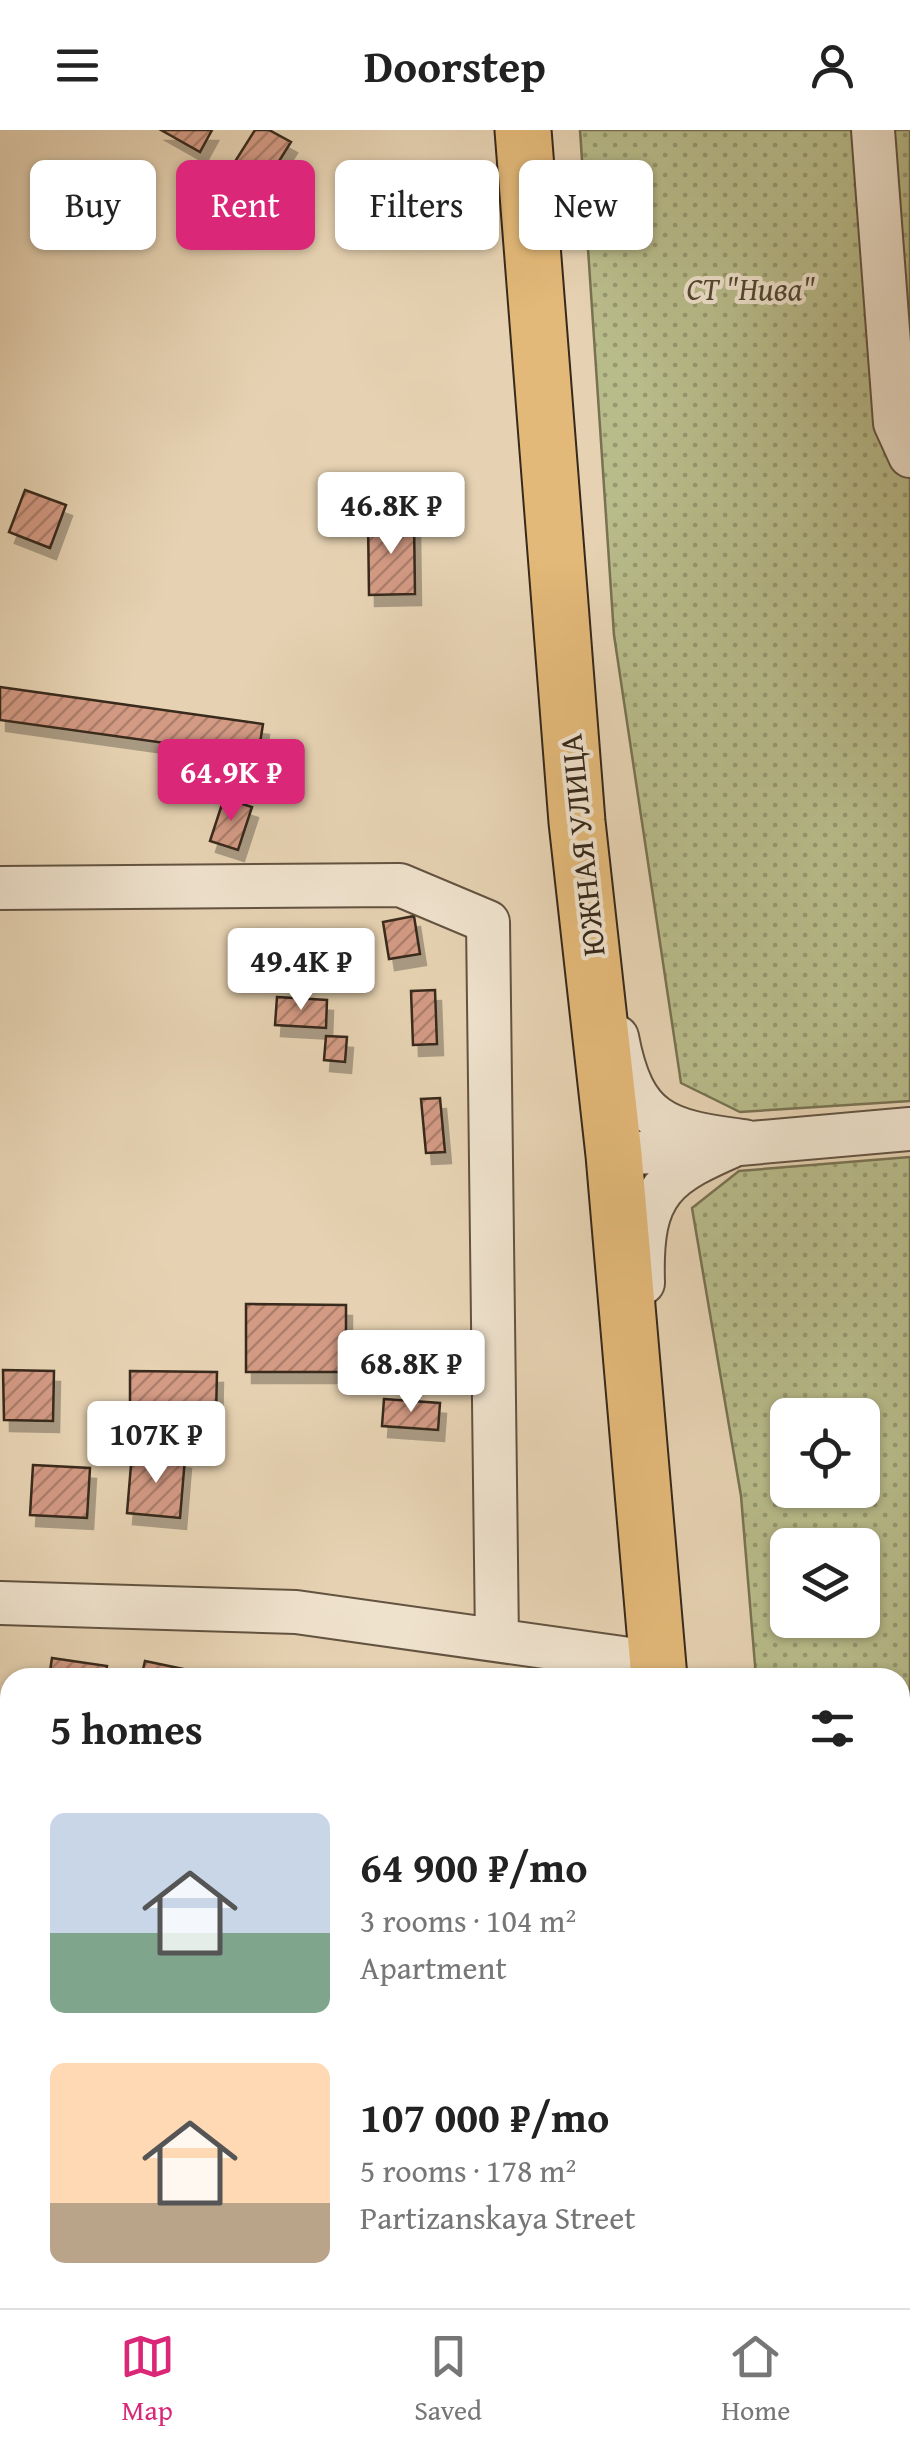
<!DOCTYPE html>
<meta charset="utf-8">
<style>
:root{--surface:#fff;--page:#f2f2f2;--text:#222;--muted:#767676;--line:#e0e0e0;--accent:#db2777}
body{margin:0;font-family:"Gentium Book Plus",serif;background:var(--page);color:var(--text);height:100vh;display:flex;flex-direction:column;font-size:38px;white-space:nowrap}
*{box-sizing:border-box;margin:0}
p{font-size:32px;color:var(--muted)}
.icon{flex:none;width:55px;height:55px;fill:none;stroke:currentColor;stroke-width:2;stroke-linecap:round;stroke-linejoin:round}
.map{position:relative;flex:1;overflow:hidden}
.sheet{position:absolute;left:0px;top:1538px;width:910px;height:642px;display:flex;flex-direction:column;background:var(--surface);border-radius:30px 30px 0 0;box-shadow:0 2px 8px #0004}
.sheet>*{flex:none}
.top-card{position:absolute;left:30px;top:30px;width:850px;height:90px;display:flex;gap:20px}
.tools{position:absolute;left:770px;top:1268px;display:grid;gap:20px}
.tools a{display:grid;place-items:center;width:110px;height:110px;border-radius:15px;background:var(--surface);box-shadow:0 2px 8px #0004;font-size:50px}
.price{position:absolute;translate:-50% -85px;padding:0 22px;border-radius:10px;background:#fff;color:#222;font-size:32px;line-height:65px;filter:drop-shadow(0 2px 5px #0008)}
.price::after{content:'';position:absolute;left:50%;top:60px;width:30px;height:22px;margin-left:-15px;background:inherit;clip-path:polygon(0 0,100% 0,50% 100%)}
.price.current{background:var(--accent);color:#fff}
ul{padding:0;list-style:none}
li{display:flex;align-items:center;gap:30px;height:250px;padding:0 50px}
li span{display:grid;place-items:center;flex:none;width:280px;height:200px;border-radius:15px;color:#555}
li>.icon{margin-inline-start:auto}
span .icon{width:120px;height:120px;fill:#fffc;stroke-width:1}
li b{font-size:42px}
h2{display:flex;justify-content:space-between;align-items:center;height:120px;padding:0 50px;font-size:42px}
.chip{padding:0 35px;border-radius:15px;background:var(--surface);box-shadow:0 2px 8px #0004;font-size:35px;line-height:90px}
.chip.current{background:var(--accent);color:#fff}
header{display:flex;justify-content:space-between;align-items:center;height:130px;padding:0 50px;background:var(--surface);font-size:45px;font-weight:800}
.dock{display:flex;justify-content:space-around;align-items:center;height:140px;border-top:2px solid var(--line);background:var(--surface);font-size:28px;color:var(--muted)}
.dock a{display:grid;justify-items:center;gap:5px}
.dock .current{color:var(--accent)}
.map>svg:first-child{display:block}
.garden{fill:url(#garden-dots);stroke:#787252;stroke-width:2.5;fill-rule:evenodd}
.building{fill:url(#building-hatch);stroke:#37291b;stroke-width:2.5;filter:url(#shadow)}
.lines{fill:none;stroke-linecap:round;stroke-linejoin:round}
.minor-casing{stroke:#635341;stroke-width:46}
.highway-casing{stroke:#37291b;stroke-width:59}
.minor{stroke:#efe2cd;stroke-width:42}
.highway{stroke:#e3b979;stroke-width:55}
.labels{text-anchor:middle;stroke-width:8;stroke-linejoin:round;paint-order:stroke}
.park-label{font-size:32px;font-style:italic;fill:#514631;stroke:#efe2cd}
.street-label{font-size:32px;fill:#37291b;stroke:#efe2cd}
</style>
<header><svg class="icon" aria-label="menu" viewBox="0 0 24 24"><path d="M4 6h16M4 12h16M4 18h16"/></svg>Doorstep<svg class="icon" aria-label="person" viewBox="0 0 24 24"><circle cx="12" cy="8" r="4"/><path d="M4 21q1-7 8-7t8 7"/></svg></header>
<div class="map">
<svg width="910" height="2178" viewBox="0 0 910 2178">
<defs>
<pattern id="garden-dots" width="8" height="8" patternUnits="userSpaceOnUse" patternTransform="scale(2.5)"><rect width="8" height="8" fill="#b8bb8a"/><path d="M2 2h.1M6 6h.1" fill="none" stroke="#969870" stroke-width="1.8" stroke-linecap="round"/></pattern>
<pattern id="building-hatch" width="6" height="6" patternUnits="userSpaceOnUse" patternTransform="scale(2.5)"><rect width="6" height="6" fill="#d39a84"/><path d="M-1 1l2-2M0 6l6-6M5 7l2-2" fill="none" stroke="#ac7e6b"/></pattern>
<filter id="shadow"><feDropShadow dx="6" dy="11" stdDeviation="0" flood-color="#0004"/></filter>
</defs>
<rect width="100%" height="100%" fill="#e6d2b2"/>
<filter id="stains"><feTurbulence type="fractalNoise" baseFrequency=".002" numOctaves="4"/><feColorMatrix values="0 0 0 0 .2 0 0 0 0 .09 0 0 0 0 .02 0 0 0 .5 -.17"/></filter>
<radialGradient id="worn" r=".72"><stop offset=".6" stop-color="#630" stop-opacity="0"/><stop offset="1" stop-color="#630" stop-opacity=".3"/></radialGradient>
<path class="garden" d="M 580,0 L 910,0 L 910,971 L 740,982 L 681,953 L 614,505 Z
M 910,1027 L 910,2178 L 868,2178 L 865,2170 L 900,2170 L 900,1548 L 756,1547 L 741,1366 L 692,1078 L 739,1041 ZM 788,1285 L 862,1285 L 862,1360 L 788,1360 ZM 788,1415 L 862,1415 L 862,1490 L 788,1490 Z"/>
<path class="building" d="M 161,0 L 212,0 L 200,22 Z
M 255,0 L 269,0 L 291,12 L 261,60 L 229,41 Z
M 25,360 L 66,375 L 50,418 L 9,402 Z
M 368,390 L 414,390 L 415,464 L 369,465 Z
M 0,557 L 263,594 L 258,626 L 0,590 Z
M 224,668 L 252,677 L 238,720 L 210,711 Z
M 414,786 L 420,824 L 389,829 L 383,792 Z
M 435,860 L 437,914 L 413,915 L 411,861 Z
M 277,867 L 327,870 L 326,898 L 275,895 Z
M 326,906 L 347,907 L 345,932 L 324,930 Z
M 440,968 L 445,1022 L 426,1023 L 421,969 Z
M 246,1174 L 346,1175 L 346,1242 L 246,1242 Z
M 3,1240 L 54,1241 L 53,1291 L 4,1290 Z
M 130,1241 L 217,1242 L 216,1286 L 130,1284 Z
M 384,1269 L 440,1273 L 438,1300 L 382,1296 Z
M 132,1323 L 185,1328 L 180,1388 L 127,1383 Z
M 33,1335 L 90,1338 L 87,1388 L 30,1385 Z
M 52,1528 L 107,1536 L 105,1548 L 49,1548 Z
M 145,1531 L 193,1541 L 192,1548 L 141,1548 Z"/>
<g class="lines">
<defs>
<path id="minor" d="M 873,0 L 895,293 L 910,326
M 0,758 L 400,755 L 488,792 L 497,1510
M 617,907 C 633,992 664,1001 743,1011
M 614,1025 L 910,999
M 643,1153 C 640,1059 664,1045 744,1011
M 0,1473 L 296,1482 L 658,1533
M 0,2156 L 10,2158
M 98,2170 L 123,2178
M 194,2178 L 195,2170"/>
<path id="highway" d="M 523,0 L 577,692 L 614,1025 L 659,1548
M 754,2170 L 757,2178"/>
</defs>
<use href="#minor" class="minor-casing"/>
<use href="#highway" class="highway-casing"/>
<use href="#minor" class="minor"/>
<use href="#highway" class="highway"/>
</g>
<g class="labels">
<g class="park-label">
<text x="751" y="170">СТ "Нива"</text>
</g>
<g class="street-label">
<text transform="translate(582 715) rotate(-96)" y="11">ЮЖНАЯ УЛИЦА</text>
</g>
</g>
<rect width="100%" height="100%" filter="url(#stains)"/>
<rect width="100%" height="100%" fill="url(#worn)"/>
</svg>
<div class="tools">
<a><svg class="icon" aria-label="locate" viewBox="0 0 24 24"><circle cx="12" cy="12" r="6"/><path d="M12 2v4M12 18v4M2 12h4M18 12h4"/></svg></a>
<a><svg class="icon" aria-label="layers" viewBox="0 0 24 24"><path d="M12 4l9 5-9 5-9-5zM3 14l9 5 9-5"/></svg></a>
</div>
<b class="price" style="left:391px;top:427px">46.8K ₽</b>
<b class="price current" style="left:231px;top:694px">64.9K ₽</b>
<b class="price" style="left:301px;top:883px">49.4K ₽</b>
<b class="price" style="left:411px;top:1285px">68.8K ₽</b>
<b class="price" style="left:156px;top:1356px">107K ₽</b>
<div class="top-card">
<a class="chip">Buy</a>
<a class="chip current">Rent</a>
<a class="chip">Filters</a>
<a class="chip">New</a>
</div>
<section class="sheet">
<h2>5 homes<svg class="icon" aria-label="filters" viewBox="0 0 24 24"><path d="M4 7h16M4 17h16"/><circle cx="9" cy="7" r="2"/><circle cx="15" cy="17" r="2"/></svg></h2>
<ul>
<li><span style="background:linear-gradient(#c9d6e8 60%,#7fa58c 0)"><svg class="icon" aria-label="home" viewBox="0 0 24 24"><path d="M3 11l9-7 9 7M6 9v11h12V9"/></svg></span><div><b>64 900 ₽/mo</b><p>3 rooms · 104 m²</p><p>Apartment</p></div></li>
<li><span style="background:linear-gradient(#ffd9b3 70%,#b9a48a 0)"><svg class="icon" aria-label="home" viewBox="0 0 24 24"><path d="M3 11l9-7 9 7M6 9v11h12V9"/></svg></span><div><b>107 000 ₽/mo</b><p>5 rooms · 178 m²</p><p>Partizanskaya Street</p></div></li>
</ul>
</section>
</div>
<nav class="dock">
<a class="current"><svg class="icon" aria-label="map" viewBox="0 0 24 24"><path d="M3 6l6-2 6 2 6-2v14l-6 2-6-2-6 2zM9 4v14M15 6v14"/></svg>Map</a>
<a><svg class="icon" aria-label="saved" viewBox="0 0 24 24"><path d="M7 4h10v16l-5-4-5 4z"/></svg>Saved</a>
<a><svg class="icon" aria-label="home" viewBox="0 0 24 24"><path d="M3 11l9-7 9 7M6 9v11h12V9"/></svg>Home</a>
</nav>
